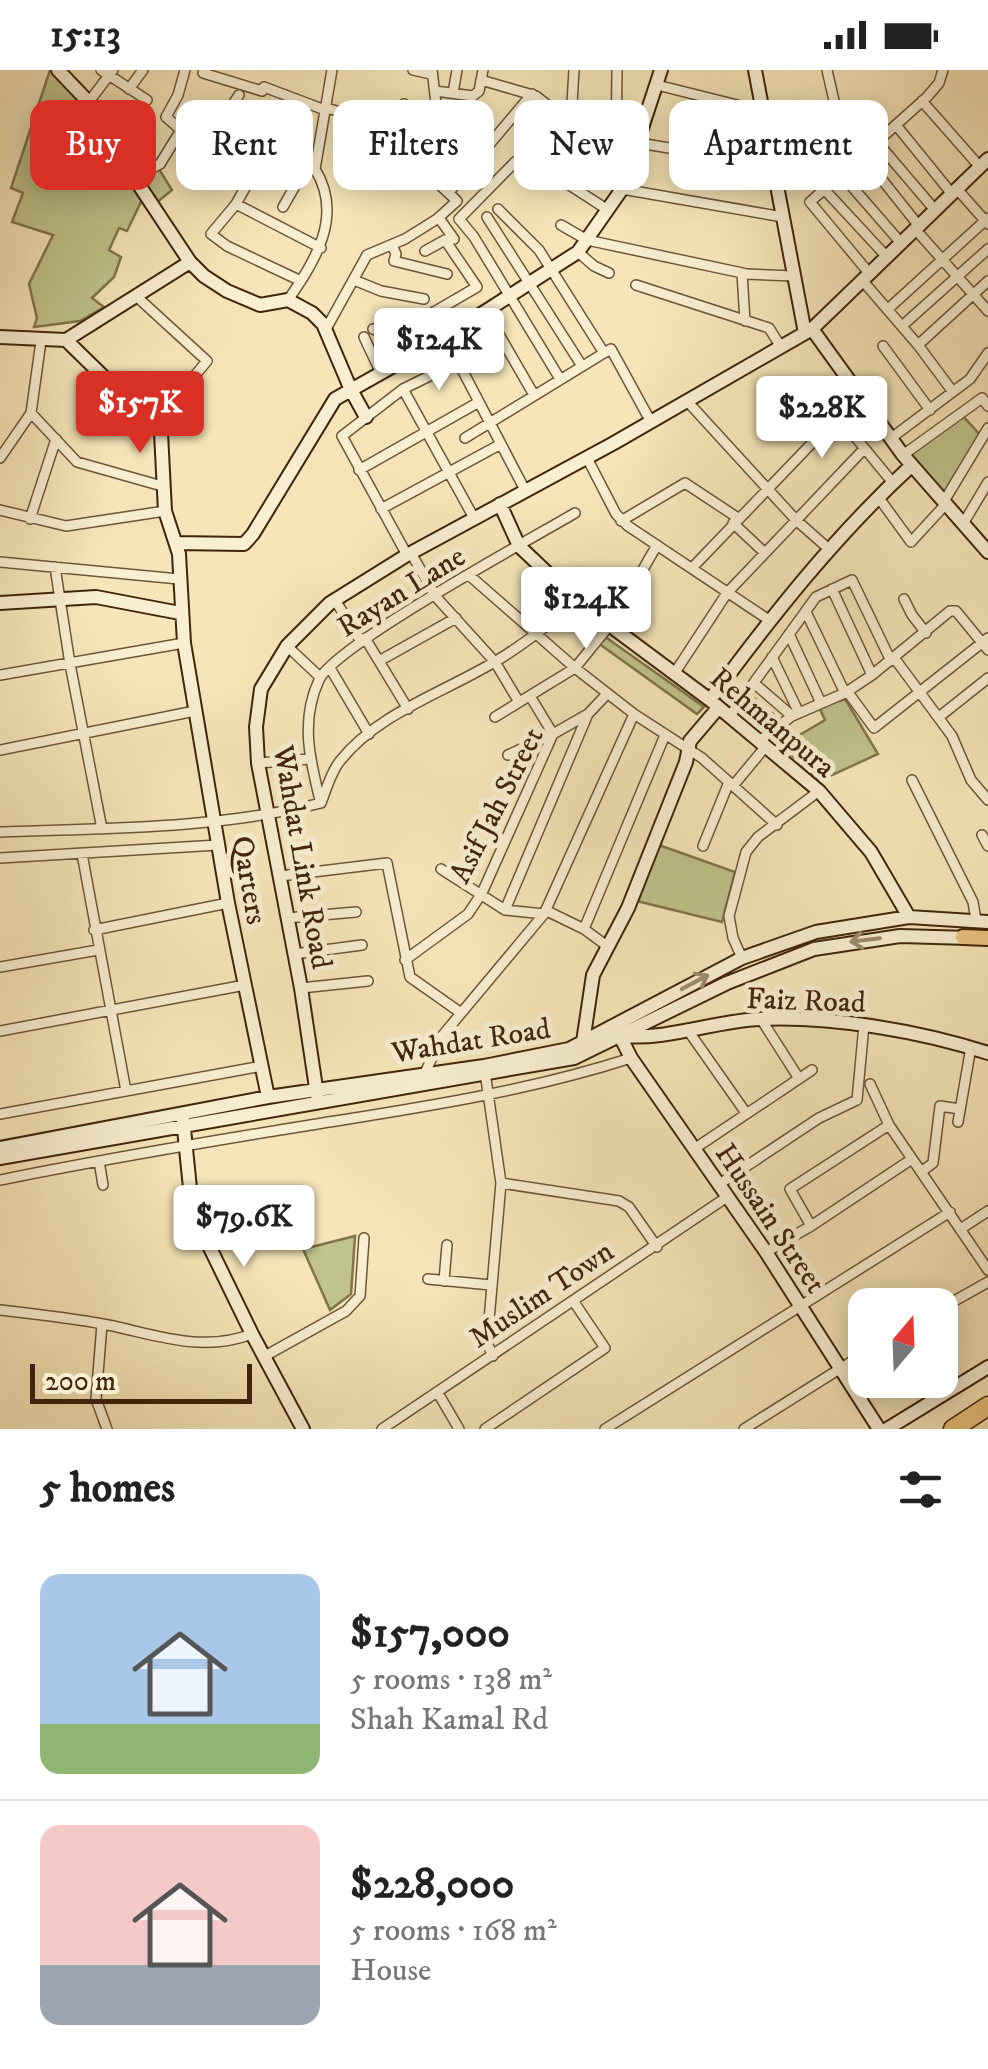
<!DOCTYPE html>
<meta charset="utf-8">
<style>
:root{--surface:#fff;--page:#f6f6f6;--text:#222;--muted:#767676;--line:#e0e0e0;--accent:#d93025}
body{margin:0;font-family:"IM FELL DW Pica",serif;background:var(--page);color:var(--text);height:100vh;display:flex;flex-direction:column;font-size:38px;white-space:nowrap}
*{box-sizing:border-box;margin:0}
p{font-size:32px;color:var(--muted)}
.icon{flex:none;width:55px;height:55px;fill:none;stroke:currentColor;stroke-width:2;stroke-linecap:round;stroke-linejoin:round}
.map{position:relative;height:1359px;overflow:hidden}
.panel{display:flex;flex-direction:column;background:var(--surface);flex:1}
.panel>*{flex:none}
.guide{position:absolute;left:30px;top:30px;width:930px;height:90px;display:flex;gap:20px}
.needle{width:65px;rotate:19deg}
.controls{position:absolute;left:848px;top:1218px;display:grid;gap:20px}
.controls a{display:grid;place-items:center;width:110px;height:110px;border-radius:20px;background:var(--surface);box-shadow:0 5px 25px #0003;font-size:50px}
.scale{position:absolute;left:30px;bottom:25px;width:222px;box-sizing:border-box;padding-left:10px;border:5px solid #41250a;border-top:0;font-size:28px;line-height:35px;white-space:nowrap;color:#41250a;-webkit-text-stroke:8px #f8eed1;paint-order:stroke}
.price{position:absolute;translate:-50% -85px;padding:0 22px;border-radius:10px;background:#fff;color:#222;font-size:32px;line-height:65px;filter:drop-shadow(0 2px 5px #0008)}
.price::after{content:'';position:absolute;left:50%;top:60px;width:30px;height:22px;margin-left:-15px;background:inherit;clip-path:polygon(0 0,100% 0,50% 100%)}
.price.selected{background:var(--accent);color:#fff}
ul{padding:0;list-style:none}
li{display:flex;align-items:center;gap:30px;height:250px;padding:0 40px}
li+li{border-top:2px solid var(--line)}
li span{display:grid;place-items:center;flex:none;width:280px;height:200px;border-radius:20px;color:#555}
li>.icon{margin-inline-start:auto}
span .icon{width:120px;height:120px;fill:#fffc;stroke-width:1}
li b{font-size:42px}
h2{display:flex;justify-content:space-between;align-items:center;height:120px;padding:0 40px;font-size:42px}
.tag{padding:0 35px;border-radius:20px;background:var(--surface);box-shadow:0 5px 25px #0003;font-size:35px;line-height:90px}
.tag.selected{background:var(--accent);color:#fff}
.status{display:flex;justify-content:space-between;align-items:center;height:70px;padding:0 50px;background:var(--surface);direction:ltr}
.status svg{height:28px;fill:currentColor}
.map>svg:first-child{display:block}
.green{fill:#c0c38c;stroke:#80744b;stroke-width:2.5}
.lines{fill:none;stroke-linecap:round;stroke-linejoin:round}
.street-casing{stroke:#6e5536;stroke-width:12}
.secondary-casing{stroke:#41250a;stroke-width:16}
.primary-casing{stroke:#41250a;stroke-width:18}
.highway-casing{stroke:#41250a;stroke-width:21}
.street{stroke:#f8eed1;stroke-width:9}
.secondary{stroke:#f8eed1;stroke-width:12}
.primary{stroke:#eac27c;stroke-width:14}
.highway{stroke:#eac27c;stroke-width:18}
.oneway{stroke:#9c8a6e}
.labels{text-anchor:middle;stroke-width:10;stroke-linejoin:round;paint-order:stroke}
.street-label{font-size:30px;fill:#41250a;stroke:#f8eed1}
</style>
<div class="status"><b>15:13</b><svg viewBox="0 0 49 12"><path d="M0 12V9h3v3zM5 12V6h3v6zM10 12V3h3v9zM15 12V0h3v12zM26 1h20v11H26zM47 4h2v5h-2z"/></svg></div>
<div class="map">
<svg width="988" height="1359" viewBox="0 0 988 1359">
<rect width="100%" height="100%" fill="#f5e5b8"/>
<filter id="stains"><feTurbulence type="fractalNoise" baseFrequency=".002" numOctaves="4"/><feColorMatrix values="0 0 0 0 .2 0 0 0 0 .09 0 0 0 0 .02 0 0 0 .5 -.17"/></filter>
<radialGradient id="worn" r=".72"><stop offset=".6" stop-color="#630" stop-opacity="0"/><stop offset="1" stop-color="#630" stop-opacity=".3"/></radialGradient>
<path class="green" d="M 50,0 L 93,40 L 114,46 L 136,62 L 172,120 L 154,135 L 141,132 L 127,161 L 119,158 L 109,180 L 121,187 L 114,207 L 92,228 L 104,237 L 80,251 L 34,257 L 37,248 L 29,214 L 53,165 L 12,152 L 23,123 L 11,118 Z
M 961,344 L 982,367 L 943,433 L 903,385 Z
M 604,566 L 704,637 L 697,644 L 598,573 Z
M 845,629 L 878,684 L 819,711 L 791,685 L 803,678 L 798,666 L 825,650 L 819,637 Z
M 656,774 L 735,802 L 722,852 L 637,831 Z
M 355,1166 L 351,1224 L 330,1240 L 303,1179 Z"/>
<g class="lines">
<defs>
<path id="street" d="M 101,0 L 147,30
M 413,0 L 431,4
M 432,0 L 438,50 L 474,65
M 827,0 L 840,57 L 919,156
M 203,3 L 262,21 L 264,17 L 325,40
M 481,10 L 536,26 L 601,77 L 634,89
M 657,15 L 761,41
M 129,19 L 143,0
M 435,21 L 473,26 L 479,21 L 483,0
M 453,23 L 457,0
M 922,31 L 980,97
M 88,33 L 113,0
M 326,38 L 370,50 L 457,131 L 437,149 L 405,169 L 367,185 L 326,259
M 215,45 L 315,99
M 223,49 L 239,25
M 391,51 L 404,34 L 427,49 L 438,50
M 571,51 L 574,0
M 896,55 L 952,124
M 877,72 L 935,140
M 639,73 L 772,95
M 269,75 L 236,134 L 211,164 L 227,176 L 301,211
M 616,83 L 617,0
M 841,104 L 901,173
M 135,107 L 160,94 L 181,60 L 166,47 L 178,25 L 185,0
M 557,107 L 608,140
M 622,119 L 783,147
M 824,119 L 887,187
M 957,119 L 988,154
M 449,122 L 532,24
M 236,134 L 321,178
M 283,137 L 307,95
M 498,139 L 539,180 L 604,283 L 611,279 L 651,352
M 487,147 L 582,296
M 439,148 L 454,169
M 561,155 L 587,170 L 747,204 L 794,206
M 915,159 L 988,241
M 392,175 L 396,184 L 394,191 L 447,204
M 578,182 L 594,196 L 609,203
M 742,203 L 745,251
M 869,203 L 810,132 L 927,27 L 939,13 L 943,0
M 354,210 L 381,221 L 424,229
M 862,210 L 918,275 L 953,322
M 636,215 L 769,258 L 781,277
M 136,226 L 207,291 L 182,321 L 161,363
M 288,230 C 315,191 344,146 315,99 L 332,0
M 888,239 L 988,148
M 486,242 L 534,325
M 902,256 L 988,179
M 373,259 L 380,262 L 400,292
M 364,267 L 381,303
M 445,267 L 525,420
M 918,275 L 988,211
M 883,276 L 930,340
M 424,278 L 413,260 L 434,242 L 477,217 L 445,170 L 425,181
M 560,309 L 474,167 L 459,149 L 515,92 L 525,99 L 538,84 L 545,90 L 552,82 L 561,89 L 583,61
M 403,319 L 474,448
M 687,331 L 796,450 L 830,480
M 31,343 L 77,392 L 162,416
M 838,346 L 834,338 L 854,319
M 465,368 L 604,283
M 890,369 L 970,309 L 988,283
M 903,385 L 982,328 L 988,336
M 0,388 L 31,343 L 41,271
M 587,388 L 616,444 L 628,456 L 769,550
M 359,400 L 479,332
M 879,428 L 911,472 L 945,435
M 943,433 L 988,358
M 381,439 L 501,374
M 0,440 L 66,456 L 165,441
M 30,449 L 56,369
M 621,451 L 685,413 L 738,448
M 733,453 L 765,483
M 963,454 L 988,412
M 411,483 L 436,527 L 495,592 L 519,632
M 407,485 L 342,366 L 403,319 L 458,292
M 0,492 L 179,509
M 55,497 L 70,594 L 102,759
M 692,498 L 838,346 L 893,413
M 470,506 L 575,598 L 634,644 L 702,688 L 777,755
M 832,519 L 872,605
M 904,529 L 912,545 L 926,563
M 335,530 L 360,570
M 806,542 L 845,623
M 610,557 L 657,475
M 789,564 L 821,633
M 365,568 L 408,639
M 287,576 L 320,607
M 772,587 L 799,643
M 895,589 L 952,666 L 971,710 L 988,730
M 379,591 L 456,548
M 330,598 L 369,664
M 674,604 L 727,523 L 864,379
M 0,605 L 184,573
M 754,613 L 792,646
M 847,621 L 874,658 L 988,568
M 744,626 L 779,655
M 495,647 L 575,598 L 609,556
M 729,647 L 816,527 L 852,510 L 891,591
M 939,647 L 988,608
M 759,671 L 792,646 L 845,623 L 872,605 L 950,541 L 956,541 L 988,580
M 0,680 L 195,641
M 508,685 L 553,664 L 530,626
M 258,693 L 310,689
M 912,710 L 973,832 L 976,850
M 733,716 L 766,676
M 320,730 C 310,690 300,651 319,610 C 334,576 531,469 575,443
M 0,762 C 108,758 216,759 321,733 C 326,720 331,702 340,691 C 378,643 445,622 496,591 C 525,574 551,553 577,531
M 982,765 L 988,776
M 703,776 L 729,712
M 82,784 L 126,1021
M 0,788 L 218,775
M 441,799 L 505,840 L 544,844 L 547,841 L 584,859 L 665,665
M 280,806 L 387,793 L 410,907 L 461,943
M 505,840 L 588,644 L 607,624
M 287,848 L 356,842
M 584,859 L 607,876
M 94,860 L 228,833
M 294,884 L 362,875
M 742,888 L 733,868 L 729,846 L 746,782 L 758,767 L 819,721
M 405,890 L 468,844 L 482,823 L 553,664 L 588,644
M 0,897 L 98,880
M 301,918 L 368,911
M 761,949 L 798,1007
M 687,959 L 746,1043
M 0,961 L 245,915
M 485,1002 L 501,1113 L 487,1273 L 493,1286
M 424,1005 L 442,966 L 544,844 L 634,644
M 870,1014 L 889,1055 L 988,1200
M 0,1044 L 262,996
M 958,1052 L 971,977
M 694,1079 L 812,1000
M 99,1091 L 103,1115
M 921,1102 L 933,1093 L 940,1036 L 960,1039
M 0,1110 C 105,1089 211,1071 317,1054 C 423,1037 529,1021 631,988
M 501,1113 L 619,1131 L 629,1137 L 657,1177
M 718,1115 L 819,1048 L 857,1030 L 864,955
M 811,1156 L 790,1119 L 889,1055
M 962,1158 L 988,1141
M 766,1182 L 811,1156 L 912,1089
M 428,1209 L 491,1215
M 444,1211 L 447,1175
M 940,1239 L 988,1212
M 0,1240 C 36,1244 72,1248 108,1255 C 157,1265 202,1283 252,1264
M 102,1254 L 96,1329 L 107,1359
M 265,1286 L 346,1241 L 360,1226 L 364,1168
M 926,1310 L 937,1329
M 438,1323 L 459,1359
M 382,1359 L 727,1127
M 485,1359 L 605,1278 L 574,1232
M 605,1359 L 950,1142
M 744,1359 L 865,1283"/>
<path id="secondary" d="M 58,0 L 99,43 L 141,118 L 190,192 L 204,206 L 227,221 L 260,235 L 288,230 L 312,243 L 323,254 L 351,320 L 366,347
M 755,0 L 805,263
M 812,259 L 903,385 L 988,482
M 0,267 L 66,270 L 190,192
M 66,270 L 161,363 L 165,441 L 179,484 L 184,573 L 228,833 L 268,1027
M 500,434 L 519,476 L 577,531 L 710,630 L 819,721 L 871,782 L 909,847
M 176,473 L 244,474 L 253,464 L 335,329 L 450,264 L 578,182 L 622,119 L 661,0
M 0,533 L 96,527 L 180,543
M 710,630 C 771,547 835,466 911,396
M 618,962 L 631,988 L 766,1182 L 879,1359
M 623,966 C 669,970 714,951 760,949 C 832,946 920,961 988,983
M 583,972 L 593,905 L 628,838 L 686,692 L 690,671 L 718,638
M 318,1031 L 301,918 L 258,693 L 256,657 L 261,619 L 287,576 L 330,533 L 407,485 L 614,373 L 812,259 L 988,89
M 183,1049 L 191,1128 L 196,1149 L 252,1264 L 303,1359
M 0,1078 L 268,1027 L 484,996 L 569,979 L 742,888 L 816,862 L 909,847 L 988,852
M 0,1088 L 574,988 L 727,913 L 814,879 L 900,866 L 969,868
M 887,1359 L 988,1297"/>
<path id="primary" d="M 963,867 L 988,868"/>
<path id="highway" d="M 953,1359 L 988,1336"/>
</defs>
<use href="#street" class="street-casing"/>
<use href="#secondary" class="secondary-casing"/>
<use href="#primary" class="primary-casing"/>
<use href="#highway" class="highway-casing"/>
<use href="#street" class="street"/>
<use href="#secondary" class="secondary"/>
<use href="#primary" class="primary"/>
<use href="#highway" class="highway"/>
</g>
<defs><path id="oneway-shaft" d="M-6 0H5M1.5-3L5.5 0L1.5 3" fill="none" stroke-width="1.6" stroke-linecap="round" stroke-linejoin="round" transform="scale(2.5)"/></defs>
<g class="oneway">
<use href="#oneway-shaft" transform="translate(865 870) rotate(173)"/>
<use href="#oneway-shaft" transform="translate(695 912) rotate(-28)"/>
</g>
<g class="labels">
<g class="street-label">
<text transform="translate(401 521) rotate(-32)" y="10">Rayan Lane</text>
<text transform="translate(773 652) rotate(40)" y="10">Rehmanpura</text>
<text transform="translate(496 735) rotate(-63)" y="10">Asif Jah Street</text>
<text transform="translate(303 787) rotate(80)" y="10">Wahdat Link Road</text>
<text transform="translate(250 810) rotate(80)" y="10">Qarters</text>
<text transform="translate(806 930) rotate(2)" y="10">Faiz Road</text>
<text transform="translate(471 970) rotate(-9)" y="10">Wahdat Road</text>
<text transform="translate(771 1148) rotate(56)" y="10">Hussain Street</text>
<text transform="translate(541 1224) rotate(-34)" y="10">Muslim Town</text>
</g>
</g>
<rect width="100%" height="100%" filter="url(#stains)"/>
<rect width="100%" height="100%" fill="url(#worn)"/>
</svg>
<div class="controls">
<a><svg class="needle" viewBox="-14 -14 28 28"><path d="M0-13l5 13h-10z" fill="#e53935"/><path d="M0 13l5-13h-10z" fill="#767676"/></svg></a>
</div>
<div class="scale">200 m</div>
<b class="price" style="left:439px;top:323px">$124K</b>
<b class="price selected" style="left:140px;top:386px">$157K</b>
<b class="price" style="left:822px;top:391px">$228K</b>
<b class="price" style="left:586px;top:582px">$124K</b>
<b class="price" style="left:244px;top:1200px">$79.6K</b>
<div class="guide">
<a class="tag selected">Buy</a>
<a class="tag">Rent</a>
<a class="tag">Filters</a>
<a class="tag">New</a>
<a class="tag">Apartment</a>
</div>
</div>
<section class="panel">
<h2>5 homes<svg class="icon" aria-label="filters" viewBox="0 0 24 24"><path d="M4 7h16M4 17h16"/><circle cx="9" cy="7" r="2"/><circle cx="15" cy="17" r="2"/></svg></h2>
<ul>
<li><span style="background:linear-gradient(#a9c7e8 75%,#8fb573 0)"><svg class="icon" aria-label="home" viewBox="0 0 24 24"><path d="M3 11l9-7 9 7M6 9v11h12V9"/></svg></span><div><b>$157,000</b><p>5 rooms · 138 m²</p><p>Shah Kamal Rd</p></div></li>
<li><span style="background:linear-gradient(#f6c9c9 70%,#9aa5b1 0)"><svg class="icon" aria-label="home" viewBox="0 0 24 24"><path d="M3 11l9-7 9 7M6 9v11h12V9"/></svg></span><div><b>$228,000</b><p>5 rooms · 168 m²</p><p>House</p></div></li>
</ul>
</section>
